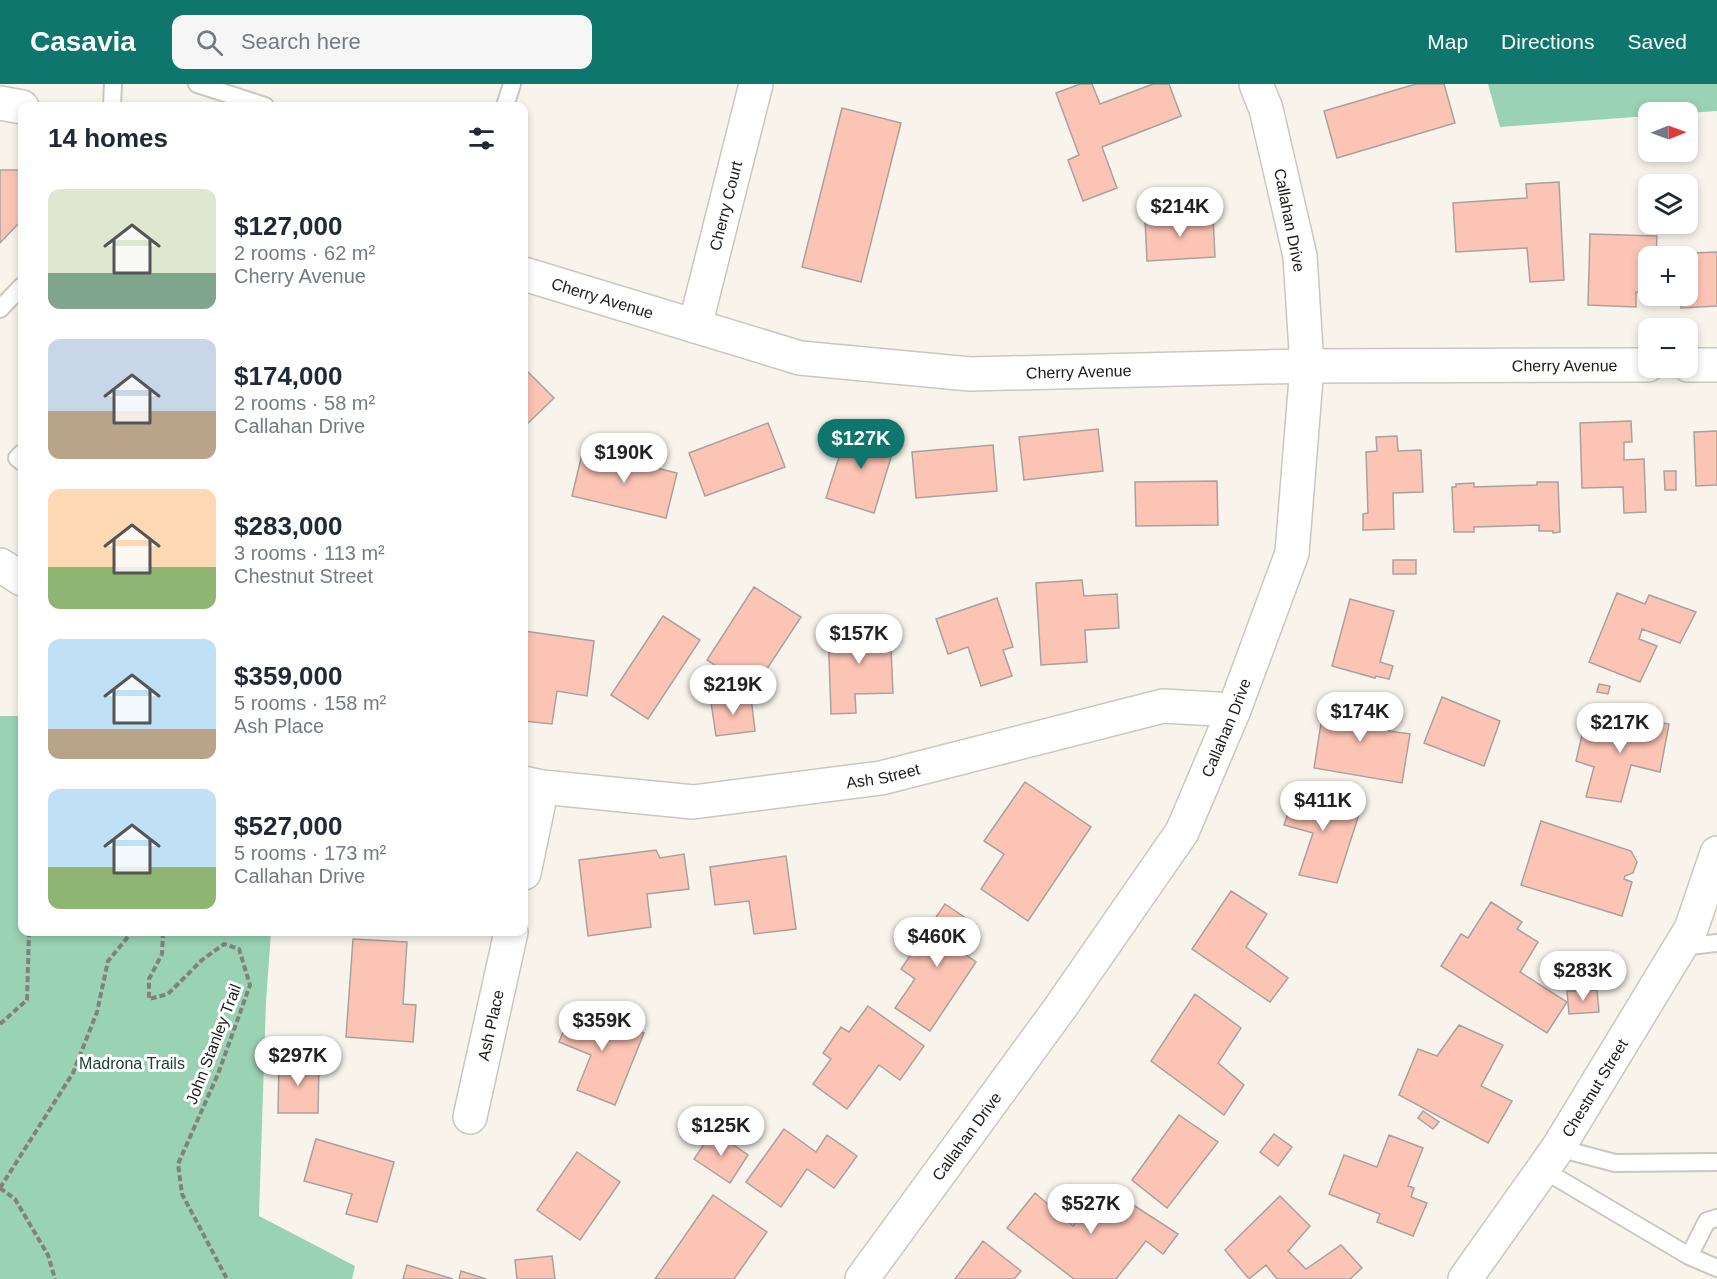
<!DOCTYPE html>
<meta charset="utf-8">
<style>
:root{--surface:#fff;--page:#f6f6f7;--text:#1f2937;--muted:#747a83;--accent:#0f766e}
body{margin:0;font-family:Helvetica,sans-serif;background:var(--page);color:var(--text);height:100vh;display:flex;flex-direction:column;font-size:22px;white-space:nowrap}
*{box-sizing:border-box;margin:0}
p{font-size:20px;color:var(--muted)}
.icon{flex:none;width:33px;height:33px;fill:none;stroke:currentColor;stroke-width:2;stroke-linecap:round;stroke-linejoin:round}
.map{position:relative;flex:1;overflow:hidden}
.drawer{position:absolute;left:18px;top:18px;width:510px;height:834px;display:flex;flex-direction:column;background:var(--surface);border-radius:12px;box-shadow:0 3px 9px #0003}
.drawer>*{flex:none}
.needle{width:39px;rotate:89deg}
.fabs{position:absolute;left:1638px;top:18px;display:grid;gap:12px}
.fabs a{display:grid;place-items:center;width:60px;height:60px;border-radius:12px;background:var(--surface);box-shadow:0 3px 9px #0003;font-size:30px}
.price{position:absolute;translate:-50% -51px;padding:0 14px;border-radius:21px;background:#fff;color:#222;font-size:20px;line-height:39px;filter:drop-shadow(0 2px 3px #0008)}
.price::after{content:'';position:absolute;left:50%;top:36px;width:18px;height:14px;margin-left:-9px;background:inherit;clip-path:polygon(0 0,100% 0,50% 100%)}
.price.selected{background:var(--accent);color:#fff}
ul{padding:0;list-style:none}
li{display:flex;align-items:center;gap:18px;height:150px;padding:0 30px}
li span{display:grid;place-items:center;flex:none;width:168px;height:120px;border-radius:12px;color:#555}
li>.icon{margin-inline-start:auto}
span .icon{width:72px;height:72px;fill:#fffc;stroke-width:1}
li b{font-size:26px}
h2{display:flex;justify-content:space-between;align-items:center;height:72px;padding:0 30px;font-size:26px}
header{display:flex;align-items:center;gap:36px;box-sizing:border-box;height:84px;padding:0 30px;background:var(--accent);color:#fff}
header strong{font-size:28px}
nav{display:flex;gap:33px;margin-inline-start:auto;font-size:21px}
.search{width:420px;height:54px;background:var(--page);display:flex;align-items:center;gap:15px;box-sizing:border-box;padding:0 21px;border-radius:12px;color:var(--muted);font-size:22px}
.map>svg:first-child{display:block}
.green{fill:#9ad2b4}
.building{fill:#fcc4b5;stroke:#aaa19f;stroke-width:1.5}
.lines{fill:none;stroke-linecap:round;stroke-linejoin:round}
.lane-casing{stroke:#cbc7c0;stroke-width:20}
.street-casing{stroke:#cbc7c0;stroke-width:36}
.secondary-casing{stroke:#cbc7c0;stroke-width:36}
.path{stroke:#84817c;stroke-width:4;stroke-dasharray:6 3;stroke-linecap:butt}
.lane{stroke:#fff;stroke-width:16}
.street{stroke:#fff;stroke-width:33}
.secondary{stroke:#fff;stroke-width:33}
.labels{text-anchor:middle;stroke-width:6;stroke-linejoin:round;paint-order:stroke}
.street-label{font-size:16px;fill:#1d1b18;stroke:#fff}
.park-label{font-size:16px;fill:#19412f;stroke:#fff}
</style>
<header>
<strong>Casavia</strong>
<div class="search"><svg class="icon" aria-label="search" viewBox="0 0 24 24"><circle cx="10" cy="10" r="6"/><path d="M15 15l6 6"/></svg>Search here</div>
<nav><a>Map</a><a>Directions</a><a>Saved</a></nav>
</header>
<div class="map">
<svg width="1717" height="1195" viewBox="0 0 1717 1195">
<rect width="100%" height="100%" fill="#f8f4ec"/>
<path class="green" d="M 1488,0 L 1717,0 L 1717,27 L 1688,29 L 1648,28 L 1648,32 L 1500,43 Z
M 0,632 L 22,632 L 22,848 L 271,848 L 266,918 L 259,1132 L 355,1182 L 352,1195 L 0,1195 Z"/>
<path class="building" d="M 1080,0 L 1092,0 L 1100,20 L 1153,0 L 1169,0 L 1181,32 L 1102,63 L 1117,104 L 1083,117 L 1068,76 L 1079,71 L 1056,9 Z
M 1416,0 L 1444,0 L 1455,39 L 1337,74 L 1324,27 Z
M 842,24 L 901,39 L 861,198 L 802,183 Z
M 0,86 L 22,86 L 22,136 L 0,159 Z
M 1559,98 L 1564,196 L 1530,198 L 1527,164 L 1456,168 L 1453,119 L 1527,114 L 1526,100 Z
M 1213,132 L 1215,173 L 1147,177 L 1145,135 Z
M 1590,150 L 1657,152 L 1656,172 L 1648,172 L 1648,209 L 1636,208 L 1636,223 L 1588,221 Z
M 1717,168 L 1717,222 L 1681,224 L 1680,212 L 1688,212 L 1688,186 L 1694,185 L 1694,169 Z
M 526,286 L 554,314 L 524,343 L 524,288 Z
M 1631,337 L 1632,358 L 1624,358 L 1624,376 L 1644,375 L 1646,428 L 1624,429 L 1623,403 L 1582,404 L 1580,339 Z
M 768,339 L 785,383 L 705,412 L 689,369 Z
M 849,342 L 896,357 L 874,429 L 826,414 Z
M 1098,345 L 1103,387 L 1024,396 L 1019,353 Z
M 1717,347 L 1717,401 L 1696,402 L 1694,348 Z
M 1397,352 L 1398,367 L 1421,366 L 1423,408 L 1393,409 L 1394,445 L 1363,446 L 1363,430 L 1368,429 L 1366,368 L 1377,367 L 1376,353 Z
M 993,361 L 997,407 L 916,414 L 912,368 Z
M 583,366 L 677,389 L 666,434 L 572,412 Z
M 1664,387 L 1676,387 L 1676,406 L 1665,406 Z
M 1217,397 L 1218,441 L 1136,442 L 1135,398 Z
M 1537,398 L 1558,398 L 1560,448 L 1553,449 L 1553,447 L 1539,447 L 1539,441 L 1474,443 L 1474,448 L 1454,448 L 1452,403 L 1456,403 L 1456,400 L 1474,399 L 1474,403 L 1537,401 Z
M 1393,476 L 1416,476 L 1416,490 L 1393,490 Z
M 1082,496 L 1084,512 L 1117,510 L 1119,544 L 1085,546 L 1087,578 L 1041,581 L 1036,499 Z
M 754,503 L 801,533 L 753,606 L 707,576 Z
M 1617,509 L 1645,520 L 1649,511 L 1696,528 L 1680,559 L 1642,545 L 1639,555 L 1657,562 L 1640,598 L 1589,578 Z
M 997,514 L 1013,563 L 1003,566 L 1012,592 L 981,602 L 968,563 L 948,570 L 936,535 Z
M 1350,515 L 1394,527 L 1380,578 L 1393,582 L 1389,595 L 1376,592 L 1375,594 L 1332,582 Z
M 663,532 L 700,556 L 648,635 L 611,611 Z
M 890,542 L 893,609 L 855,610 L 856,629 L 831,630 L 828,544 Z
M 524,547 L 594,557 L 587,612 L 557,607 L 552,640 L 524,637 Z
M 1599,600 L 1610,602 L 1608,610 L 1597,608 Z
M 751,613 L 755,647 L 716,652 L 711,618 Z
M 1442,613 L 1500,637 L 1484,682 L 1424,659 Z
M 1325,614 L 1384,624 L 1381,638 L 1389,647 L 1410,650 L 1402,699 L 1314,684 Z
M 1624,632 L 1669,640 L 1660,688 L 1631,681 L 1621,718 L 1586,713 L 1594,683 L 1576,677 L 1585,638 L 1621,644 Z
M 1025,698 L 1091,743 L 1028,837 L 981,805 L 1004,770 L 984,757 Z
M 1297,703 L 1361,724 L 1337,799 L 1299,791 L 1313,749 L 1284,741 Z
M 1541,737 L 1631,767 L 1637,778 L 1633,789 L 1625,792 L 1624,795 L 1632,798 L 1622,832 L 1521,801 Z
M 656,766 L 660,774 L 684,770 L 689,805 L 647,810 L 651,843 L 588,852 L 579,776 Z
M 786,772 L 796,845 L 754,850 L 749,817 L 715,821 L 710,783 Z
M 1231,807 L 1267,830 L 1246,863 L 1288,894 L 1270,918 L 1192,865 Z
M 1491,818 L 1522,838 L 1517,845 L 1538,858 L 1520,888 L 1567,918 L 1547,949 L 1441,882 L 1461,850 L 1468,854 Z
M 945,820 L 976,841 L 959,866 L 976,878 L 930,947 L 895,924 L 915,895 L 901,885 Z
M 353,855 L 407,858 L 403,920 L 416,921 L 413,958 L 346,953 Z
M 1597,906 L 1599,928 L 1569,930 L 1567,907 Z
M 1195,910 L 1241,944 L 1218,979 L 1244,1001 L 1224,1031 L 1151,977 Z
M 574,921 L 644,949 L 615,1021 L 577,1006 L 591,971 L 559,958 Z
M 868,922 L 924,962 L 900,996 L 879,981 L 847,1025 L 813,1000 L 831,975 L 823,969 L 841,943 L 849,948 Z
M 1459,941 L 1503,961 L 1481,1002 L 1512,1017 L 1488,1059 L 1399,1011 L 1418,965 L 1437,972 Z
M 279,977 L 319,978 L 318,1029 L 278,1029 Z
M 1423,1027 L 1439,1038 L 1433,1045 L 1418,1034 Z
M 1179,1031 L 1218,1058 L 1167,1124 L 1132,1096 Z
M 784,1045 L 816,1068 L 827,1051 L 857,1072 L 834,1104 L 807,1085 L 781,1123 L 746,1098 Z
M 713,1047 L 748,1071 L 730,1099 L 694,1075 Z
M 1274,1050 L 1292,1063 L 1278,1082 L 1260,1068 Z
M 1389,1051 L 1423,1064 L 1408,1102 L 1414,1104 L 1411,1113 L 1427,1119 L 1413,1152 L 1377,1138 L 1380,1130 L 1329,1110 L 1344,1071 L 1377,1083 Z
M 316,1055 L 394,1078 L 377,1138 L 346,1130 L 352,1110 L 304,1097 Z
M 577,1068 L 620,1098 L 580,1156 L 537,1126 Z
M 1104,1102 L 1178,1150 L 1163,1170 L 1146,1157 L 1116,1195 L 1074,1195 L 1007,1144 L 1035,1109 L 1073,1142 Z
M 713,1111 L 767,1148 L 734,1195 L 655,1195 Z
M 1280,1112 L 1310,1142 L 1288,1167 L 1306,1185 L 1341,1161 L 1362,1184 L 1350,1195 L 1277,1195 L 1266,1181 L 1249,1195 L 1225,1166 Z
M 983,1157 L 1021,1187 L 1014,1195 L 955,1195 Z
M 552,1172 L 555,1195 L 517,1195 L 515,1176 Z
M 407,1181 L 453,1195 L 403,1195 Z
M 461,1187 L 486,1195 L 459,1195 Z"/>
<g class="lines">
<defs>
<path id="lane" d="M 197,0 L 265,22
M 112,22 L 113,0
M 505,22 L 512,0
M 0,225 L 22,202
M 22,369 L 17,374 L 22,378
M 1681,863 L 1717,859
M 1558,1064 L 1615,1079 L 1717,1078
M 1542,1085 L 1689,1172 L 1717,1184
M 1689,1172 L 1707,1137 L 1717,1134"/>
<g id="street">
<path id="s1" d="M 695,242 L 756,0"/>
<path d="M 0,481 L 22,495"/>
<path id="s2" d="M 524,699 L 542,703 L 693,718 L 881,694 L 1163,622 L 1234,626"/>
<path d="M 524,789 L 542,703"/>
<path id="s3" d="M 470,1033 L 511,848"/>
<path id="s4" d="M 1465,1195 L 1558,1064 L 1691,845 L 1717,769"/>
</g>
<g id="secondary">
<path d="M 0,19 L 22,23"/>
<path id="s5" d="M 524,190 L 800,274 L 970,290 L 1307,282 L 1648,281"/>
<path d="M 1688,281 L 1717,281"/>
<path id="s6" d="M 862,1195 L 1060,924 L 1182,748 L 1234,626 L 1292,469 L 1307,282 L 1300,172 L 1266,25 L 1256,0"/>
</g>
</defs>
<use href="#lane" class="lane-casing"/>
<use href="#street" class="street-casing"/>
<use href="#secondary" class="secondary-casing"/>
<path class="path" d="M 163,848 L 162,870 L 149,895 L 149,915 L 168,910 L 202,876 L 224,860 L 239,865 L 250,901 L 218,990 L 178,1080 L 182,1110 L 227,1195
M 0,940 L 27,916 L 29,848
M 0,1104 L 73,989 L 97,928 L 108,877 L 132,848
M 0,1104 L 15,1115 L 48,1171 L 55,1195"/>
<use href="#lane" class="lane"/>
<use href="#street" class="street"/>
<use href="#secondary" class="secondary"/>
</g>
<g class="labels">
<g class="street-label">
<text dy="6" stroke="none"><textPath href="#s1" startOffset="124">Cherry Court</textPath></text>
<text transform="translate(1290 136) rotate(79)" y="6">Callahan Drive</text>
<text dy="6" stroke="none"><textPath href="#s5" startOffset="82">Cherry Avenue</textPath></text>
<text dy="6" stroke="none"><textPath href="#s5" startOffset="1054">Cherry Avenue</textPath></text>
<text dy="6" stroke="none"><textPath href="#s5" startOffset="568">Cherry Avenue</textPath></text>
<text dy="6" stroke="none"><textPath href="#s6" startOffset="663">Callahan Drive</textPath></text>
<text dy="6" stroke="none"><textPath href="#s2" startOffset="362">Ash Street</textPath></text>
<text dy="6" stroke="none"><textPath href="#s3" startOffset="94">Ash Place</textPath></text>
<text transform="translate(213 960) rotate(-69)" y="6">John Stanley Trail</text>
<text dy="6" stroke="none"><textPath href="#s4" startOffset="231">Chestnut Street</textPath></text>
<text dy="6" stroke="none"><textPath href="#s6" startOffset="177">Callahan Drive</textPath></text>
</g>
<g class="park-label">
<text x="132" y="985">Madrona Trails</text>
</g>
</g>
</svg>
<div class="fabs">
<a><svg class="needle" viewBox="-14 -14 28 28"><path d="M0-13l5 13h-10z" fill="#e53935"/><path d="M0 13l5-13h-10z" fill="#747a83"/></svg></a>
<a><svg class="icon" aria-label="layers" viewBox="0 0 24 24"><path d="M12 4l9 5-9 5-9-5zM3 14l9 5 9-5"/></svg></a>
<a>+</a>
<a>−</a>
</div>
<b class="price" style="left:1180px;top:154px">$214K</b>
<b class="price selected" style="left:861px;top:386px">$127K</b>
<b class="price" style="left:624px;top:400px">$190K</b>
<b class="price" style="left:859px;top:581px">$157K</b>
<b class="price" style="left:733px;top:632px">$219K</b>
<b class="price" style="left:1360px;top:659px">$174K</b>
<b class="price" style="left:1620px;top:670px">$217K</b>
<b class="price" style="left:1323px;top:748px">$411K</b>
<b class="price" style="left:937px;top:884px">$460K</b>
<b class="price" style="left:1583px;top:918px">$283K</b>
<b class="price" style="left:602px;top:968px">$359K</b>
<b class="price" style="left:298px;top:1003px">$297K</b>
<b class="price" style="left:721px;top:1073px">$125K</b>
<b class="price" style="left:1091px;top:1151px">$527K</b>
<section class="drawer">
<h2>14 homes<svg class="icon" aria-label="filters" viewBox="0 0 24 24"><path d="M4 7h16M4 17h16"/><circle cx="9" cy="7" r="2"/><circle cx="15" cy="17" r="2"/></svg></h2>
<ul>
<li><span style="background:linear-gradient(#dfe7d0 70%,#7fa58c 0)"><svg class="icon" aria-label="home" viewBox="0 0 24 24"><path d="M3 11l9-7 9 7M6 9v11h12V9"/></svg></span><div><b>$127,000</b><p>2 rooms · 62 m²</p><p>Cherry Avenue</p></div></li>
<li><span style="background:linear-gradient(#c9d6e8 60%,#b9a48a 0)"><svg class="icon" aria-label="home" viewBox="0 0 24 24"><path d="M3 11l9-7 9 7M6 9v11h12V9"/></svg></span><div><b>$174,000</b><p>2 rooms · 58 m²</p><p>Callahan Drive</p></div></li>
<li><span style="background:linear-gradient(#ffd9b3 65%,#8fb573 0)"><svg class="icon" aria-label="home" viewBox="0 0 24 24"><path d="M3 11l9-7 9 7M6 9v11h12V9"/></svg></span><div><b>$283,000</b><p>3 rooms · 113 m²</p><p>Chestnut Street</p></div></li>
<li><span style="background:linear-gradient(#bfe0f5 75%,#b9a48a 0)"><svg class="icon" aria-label="home" viewBox="0 0 24 24"><path d="M3 11l9-7 9 7M6 9v11h12V9"/></svg></span><div><b>$359,000</b><p>5 rooms · 158 m²</p><p>Ash Place</p></div></li>
<li><span style="background:linear-gradient(#bfe0f5 65%,#8fb573 0)"><svg class="icon" aria-label="home" viewBox="0 0 24 24"><path d="M3 11l9-7 9 7M6 9v11h12V9"/></svg></span><div><b>$527,000</b><p>5 rooms · 173 m²</p><p>Callahan Drive</p></div></li>
</ul>
</section>
</div>
